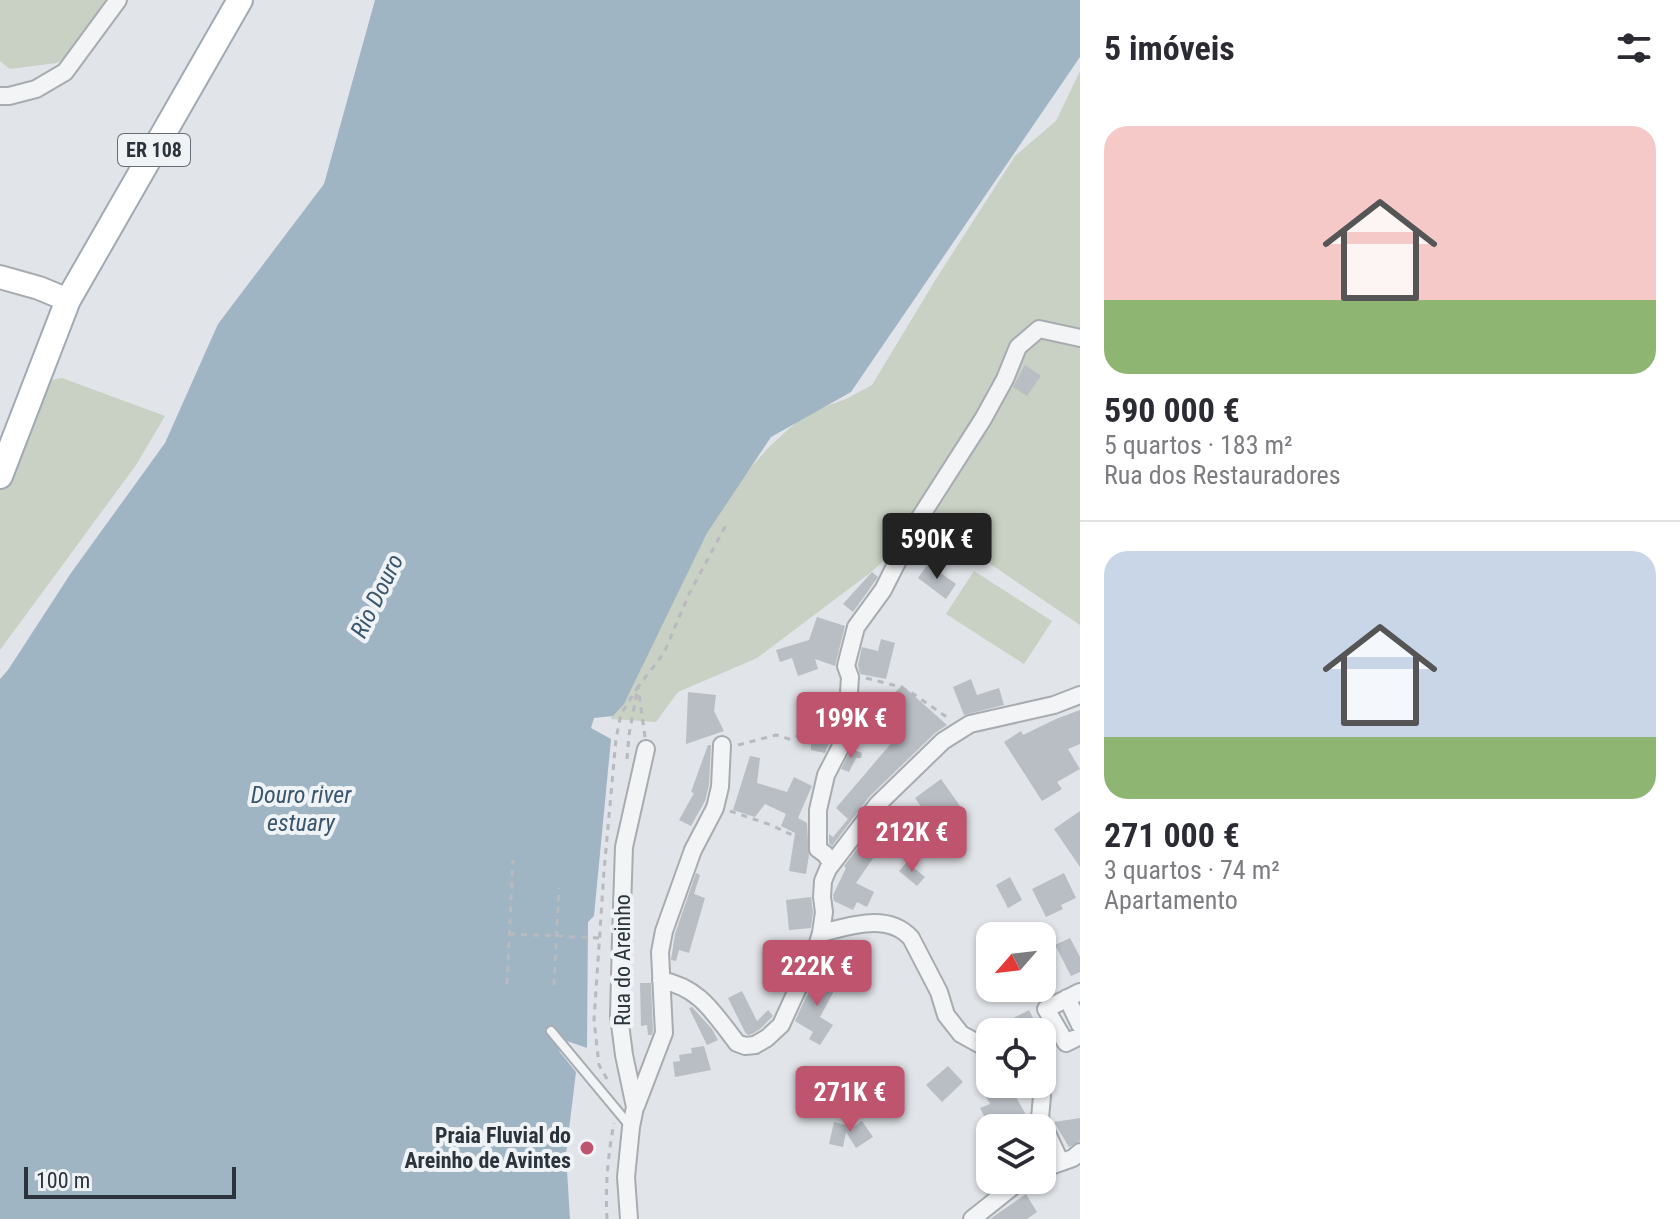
<!DOCTYPE html>
<html lang="pt">
<meta charset="utf-8">
<style>
:root{--surface:#fff;--page:#f2f2f3;--text:#2b2b33;--muted:#7c7c81;--line:#e1e1e2;--accent:#bf546f}
body{margin:0;font-family:"Roboto Condensed",sans-serif;background:var(--page);color:var(--text);height:100vh;display:flex;flex-direction:column;font-size:30px;white-space:nowrap}
*{box-sizing:border-box;margin:0}
p{font-size:26px;color:var(--muted)}
.icon{flex:none;width:44px;height:44px;fill:none;stroke:currentColor;stroke-width:2;stroke-linecap:round;stroke-linejoin:round}
.map{position:relative;flex:1;overflow:hidden}
.side{display:flex;flex-direction:column;background:var(--surface);width:600px}
.side>*{flex:none}
.needle{width:52px;rotate:242deg}
.controls{position:absolute;left:976px;top:922px;display:grid;gap:16px}
.controls a{display:grid;place-items:center;width:80px;height:80px;border-radius:16px;background:var(--surface);box-shadow:0 2px 6px #0004;font-size:40px}
.scale{position:absolute;left:24px;bottom:20px;width:212px;box-sizing:border-box;padding-left:8px;border:4px solid #2b343d;border-top:0;font-size:22px;line-height:28px;white-space:nowrap;color:#2b343d;-webkit-text-stroke:6px #f0f3f5;paint-order:stroke}
.price{position:absolute;translate:-50% -68px;padding:0 18px;border-radius:8px;background:var(--accent);color:#fff;font-size:26px;line-height:52px;filter:drop-shadow(0 2px 4px #0008)}
.price::after{content:'';position:absolute;left:50%;top:48px;width:24px;height:18px;margin-left:-12px;background:inherit;clip-path:polygon(0 0,100% 0,50% 100%)}
.price.on{background:#222;color:#fff}
ul{padding:0;list-style:none}
li{display:grid;align-content:center;gap:16px;height:424px;padding:0 24px}
li+li{border-top:2px solid var(--line)}
li span{display:grid;place-items:center;height:248px;border-radius:24px;color:#555}
li>.icon{margin-inline-start:auto}
span .icon{width:144px;height:144px;fill:#fffc;stroke-width:1}
li b{font-size:34px}
h2{display:flex;justify-content:space-between;align-items:center;height:96px;padding:0 24px;font-size:34px}
main{display:flex;flex:1;min-height:0}
.map>svg:first-child{display:block}
.green{fill:#c8d1c3}
.water{fill:#a0b5c4}
.building{fill:#b8bec4}
.lines{fill:none;stroke-linecap:round;stroke-linejoin:round}
.lane-casing{stroke:#a7acb1;stroke-width:12}
.street-casing{stroke:#a7acb1;stroke-width:20}
.secondary-casing{stroke:#a7acb1;stroke-width:26}
.primary-casing{stroke:#a1aab2;stroke-width:28}
.path{stroke:#b7babe;stroke-width:3;stroke-dasharray:6 6;stroke-linecap:butt}
.lane{stroke:#f3f4f6;stroke-width:8}
.street{stroke:#f3f4f6;stroke-width:16}
.secondary{stroke:#fff;stroke-width:22}
.primary{stroke:#fff;stroke-width:24}
.poi-dot{fill:#bf546f;stroke:#f0f3f5;stroke-width:3}
.labels{text-anchor:middle;stroke-width:8;stroke-linejoin:round;paint-order:stroke}
.shield{fill:#f0f3f5;stroke:#666d74;stroke-width:2}
.shield-label{font-size:20px;font-weight:bold;fill:#2b343d}
.street-label{font-size:22px;fill:#2b343d;stroke:#f0f3f5}
.poi-label{font-size:22px;font-weight:bold;fill:#2b343d;stroke:#f0f3f5;text-anchor:end}
.water-label{font-size:24px;font-style:italic;fill:#3a566d;stroke:#f0f3f5}
</style>
<main>
<div class="map">
<svg width="1080" height="1219" viewBox="0 0 1080 1219">
<rect width="100%" height="100%" fill="#e1e4e8"/>
<path class="green" d="M 0,0 L 118,0 L 90,49 L 56,63 L 10,69 L 0,61 Z
M 1080,71 L 1080,625 L 986,561 L 911,537 L 870,573 L 757,658 L 678,692 L 656,722 L 611,719 L 613,711 L 722,491 L 735,486 L 768,448 L 805,414 L 846,399 L 872,385 L 936,279 L 1015,156 L 1056,121 Z
M 62,378 L 165,416 L 136,465 L 0,650 L 0,450 L 11,433 L 20,386 Z
M 974,571 L 1052,621 L 1024,664 L 946,614 Z"/>
<path class="water" d="M 375,0 L 1080,0 L 1080,57 L 851,392 L 771,437 L 707,533 L 624,704 L 613,716 L 594,718 L 591,728 L 611,739 L 594,916 L 588,922 L 587,1048 L 567,1041 L 559,1051 L 576,1072 L 566,1154 L 570,1219 L 0,1219 L 0,679 L 8,670 L 71,573 L 165,443 L 218,324 L 324,184 Z"/>
<path class="building" d="M 1025,365 L 1041,376 L 1027,396 L 1013,387 Z
M 928,564 L 956,584 L 946,599 L 918,578 Z
M 872,572 L 878,577 L 853,612 L 843,604 Z
M 817,617 L 845,626 L 835,666 L 815,659 L 818,669 L 798,676 L 792,658 L 780,662 L 776,650 L 809,640 Z
M 881,639 L 895,643 L 886,679 L 860,674 L 858,665 L 862,647 L 878,651 Z
M 971,679 L 977,695 L 999,688 L 1004,705 L 964,715 L 953,687 Z
M 902,685 L 947,725 L 935,733 L 869,797 L 832,846 L 829,843 L 829,834 L 833,837 L 848,819 L 836,808 L 905,727 L 882,707 Z
M 688,692 L 716,695 L 714,711 L 724,731 L 686,744 Z
M 1080,710 L 1080,744 L 1068,749 L 1080,769 L 1057,782 L 1062,789 L 1042,801 L 1004,742 L 1021,731 L 1023,735 L 1056,719 Z
M 828,729 L 834,729 L 825,753 L 811,750 L 811,732 Z
M 708,745 L 711,745 L 709,785 L 705,801 L 691,826 L 679,820 L 694,793 L 691,792 Z
M 851,749 L 862,753 L 861,758 L 856,758 L 849,772 L 841,769 Z
M 750,756 L 760,758 L 757,783 L 787,792 L 794,777 L 812,786 L 798,818 L 807,823 L 809,855 L 806,874 L 789,871 L 795,833 L 781,826 L 786,814 L 765,804 L 755,817 L 733,810 Z
M 941,779 L 960,806 L 947,815 L 951,821 L 928,838 L 914,819 L 924,811 L 915,798 Z
M 1080,811 L 1080,867 L 1054,829 Z
M 864,840 L 878,851 L 856,883 L 874,892 L 867,907 L 857,902 L 853,910 L 834,901 L 833,895 L 846,868 L 844,866 Z
M 907,862 L 925,877 L 917,886 L 899,871 Z
M 696,873 L 700,875 L 694,894 L 705,898 L 689,953 L 679,950 L 676,961 L 671,960 L 675,934 Z
M 1064,873 L 1076,898 L 1061,905 L 1063,909 L 1046,917 L 1032,889 Z
M 1010,877 L 1022,900 L 1008,908 L 996,885 Z
M 811,897 L 813,912 L 811,928 L 789,930 L 786,900 Z
M 1070,938 L 1080,957 L 1080,972 L 1071,976 L 1055,945 Z
M 779,948 L 797,963 L 784,991 L 774,984 L 778,979 L 763,968 Z
M 827,964 L 835,968 L 825,987 L 834,991 L 820,1017 L 833,1025 L 820,1045 L 809,1039 L 813,1032 L 795,1021 L 805,999 Z
M 640,983 L 651,983 L 653,1031 L 652,1035 L 648,1035 L 647,1025 L 641,1026 Z
M 742,991 L 757,1021 L 768,1010 L 773,1016 L 760,1029 L 752,1034 L 748,1035 L 745,1032 L 728,998 Z
M 692,1007 L 712,1029 L 718,1040 L 707,1045 L 689,1008 Z
M 1029,1010 L 1040,1032 L 986,1032 Z
M 704,1046 L 711,1070 L 675,1077 L 673,1062 L 680,1061 L 679,1055 L 692,1053 L 691,1048 Z
M 948,1066 L 963,1082 L 942,1102 L 926,1085 Z
M 979,1084 L 1009,1084 L 1033,1128 L 990,1128 L 980,1108 L 990,1104 Z
M 1080,1118 L 1080,1141 L 1069,1147 L 1054,1122 Z
M 862,1121 L 873,1137 L 856,1148 L 846,1132 L 843,1147 L 829,1144 L 834,1122 L 853,1127 Z
M 1026,1194 L 1037,1212 L 1027,1219 L 990,1219 Z"/>
<g class="lines">
<defs>
<path id="lane" d="M 551,1031 L 630,1126"/>
<path id="street" d="M 0,96 L 9,96 L 36,89 L 65,72 L 118,0
M 832,864 L 825,854 L 818,849 L 818,810 L 826,775 L 840,748 L 847,724 L 850,677 L 846,666 L 856,627 L 883,590 L 919,519 L 983,419 L 1005,379 L 1018,347 L 1039,329 L 1080,338
M 821,933 C 850,926 888,912 911,938 L 939,992 L 946,1015 L 961,1034 L 990,1050
M 661,980 C 701,988 714,1014 737,1043 L 745,1046 L 755,1045 L 767,1038 L 781,1025 L 817,946 L 821,933 L 824,912 L 822,897 L 823,881 L 828,869 L 877,805 L 943,741 L 970,724 L 1054,705 L 1080,695
M 1080,992 L 1046,1009 L 1066,1043 L 1080,1036
M 1067,998 L 1080,1025
M 1038,1084 L 1042,1096 L 1040,1118 L 1060,1161
M 636,1106 L 664,1033 L 660,952 L 664,931 L 693,850 L 715,808 L 720,787 L 722,745
M 1042,1169 L 1073,1158 L 1080,1152
M 629,1219 L 626,1177 L 631,1127 L 635,1107 L 624,1055 L 619,1016 L 621,939 L 624,847 L 646,749
M 972,1219 L 1021,1180"/>
<path id="secondary" d="M 0,277 L 39,288 L 68,300"/>
<path id="primary" d="M 0,476 L 68,300 L 240,0"/>
</defs>
<use href="#lane" class="lane-casing"/>
<use href="#street" class="street-casing"/>
<use href="#secondary" class="secondary-casing"/>
<use href="#primary" class="primary-casing"/>
<path class="path" d="M 866,678 L 897,686 L 912,693 L 951,720
M 645,737 L 638,687 L 664,653 L 689,594 L 726,525
M 738,745 L 776,735 L 789,739 L 831,726
M 627,759 L 629,735 L 637,691
M 730,811 L 771,825 L 805,841
M 509,934 L 600,938
M 507,984 L 513,860
M 554,985 L 559,888
M 607,1079 L 599,1065 L 594,1020 L 604,871 L 616,739 L 621,714 L 638,687
M 607,1219 C 605,1187 608,1154 614,1123"/>
<use href="#lane" class="lane"/>
<use href="#street" class="street"/>
<use href="#secondary" class="secondary"/>
<use href="#primary" class="primary"/>
</g>
<circle class="poi-dot" cx="587" cy="1148" r="8"/>
<g class="labels">
<rect class="shield" x="118" y="134" width="72" height="32" rx="6"/>
<g class="shield-label">
<text x="154" y="157">ER 108</text>
</g>
<g class="street-label">
<text transform="translate(622 960) rotate(-90)" y="8">Rua do Areinho</text>
</g>
<g class="poi-label">
<text x="571" y="1143">Praia Fluvial do<tspan x="571" dy="25">Areinho de Avintes</tspan></text>
</g>
<g class="water-label">
<text transform="translate(377 596) rotate(-64)" y="8">Rio Douro</text>
<text x="301" y="803">Douro river<tspan x="301" dy="28">estuary</tspan></text>
</g>
</g>
</svg>
<div class="controls">
<a><svg class="needle" viewBox="-14 -14 28 28"><path d="M0-13l5 13h-10z" fill="#e53935"/><path d="M0 13l5-13h-10z" fill="#7c7c81"/></svg></a>
<a><svg class="icon" aria-label="locate" viewBox="0 0 24 24"><circle cx="12" cy="12" r="6"/><path d="M12 2v4M12 18v4M2 12h4M18 12h4"/></svg></a>
<a><svg class="icon" aria-label="layers" viewBox="0 0 24 24"><path d="M12 4l9 5-9 5-9-5zM3 14l9 5 9-5"/></svg></a>
</div>
<div class="scale">100 m</div>
<b class="price on" style="left:937px;top:581px">590K €</b>
<b class="price" style="left:851px;top:760px">199K €</b>
<b class="price" style="left:912px;top:874px">212K €</b>
<b class="price" style="left:817px;top:1008px">222K €</b>
<b class="price" style="left:850px;top:1134px">271K €</b>
</div>
<section class="side">
<h2>5 imóveis<svg class="icon" aria-label="filters" viewBox="0 0 24 24"><path d="M4 7h16M4 17h16"/><circle cx="9" cy="7" r="2"/><circle cx="15" cy="17" r="2"/></svg></h2>
<ul>
<li><span style="background:linear-gradient(#f6c9c9 70%,#8fb573 0)"><svg class="icon" aria-label="home" viewBox="0 0 24 24"><path d="M3 11l9-7 9 7M6 9v11h12V9"/></svg></span><div><b>590 000 €</b><p>5 quartos · 183 m²</p><p>Rua dos Restauradores</p></div></li>
<li><span style="background:linear-gradient(#c9d6e8 75%,#8fb573 0)"><svg class="icon" aria-label="home" viewBox="0 0 24 24"><path d="M3 11l9-7 9 7M6 9v11h12V9"/></svg></span><div><b>271 000 €</b><p>3 quartos · 74 m²</p><p>Apartamento</p></div></li>
</ul>
</section>
</main>
